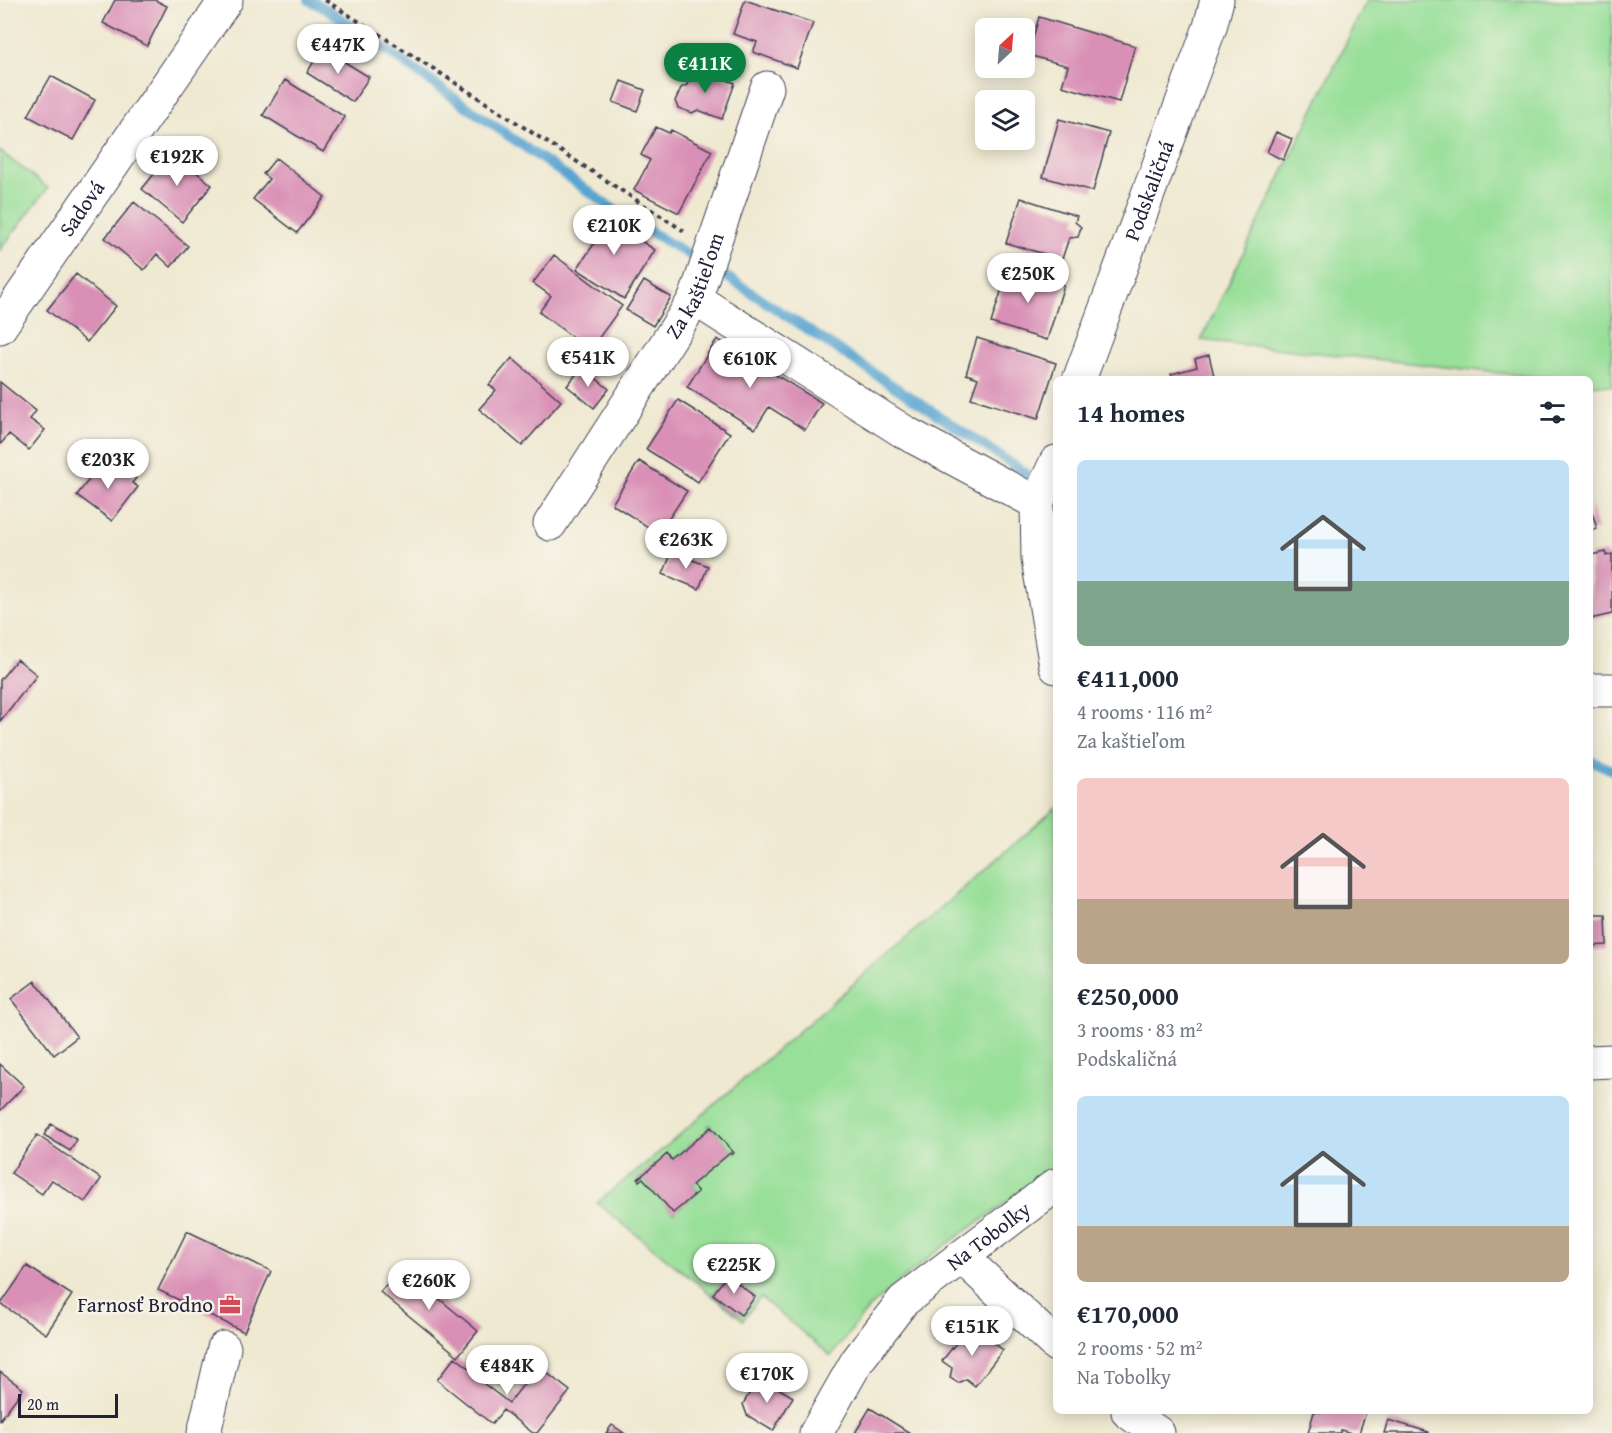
<!DOCTYPE html>
<meta charset="utf-8">
<style>
:root{--surface:#fff;--page:#f2f2f3;--text:#1f2937;--muted:#747a83;--accent:#0b8043}
body{margin:0;font-family:"Gentium Book Plus",serif;background:var(--page);color:var(--text);height:100vh;display:flex;flex-direction:column;font-size:22px;white-space:nowrap}
*{box-sizing:border-box;margin:0}
p{font-size:20px;color:var(--muted)}
.icon{flex:none;width:33px;height:33px;fill:none;stroke:currentColor;stroke-width:2;stroke-linecap:round;stroke-linejoin:round}
.map{position:relative;flex:1;overflow:hidden}
.side{position:absolute;left:1053px;top:376px;width:540px;height:1038px;display:flex;flex-direction:column;background:var(--surface);border-radius:9px;box-shadow:0 3px 15px #0003}
.side>*{flex:none}
.needle{width:39px;rotate:26deg}
.buttons{position:absolute;left:975px;top:18px;display:grid;gap:12px}
.buttons a{display:grid;place-items:center;width:60px;height:60px;border-radius:9px;background:var(--surface);box-shadow:0 3px 15px #0003;font-size:30px}
.scale{position:absolute;left:18px;bottom:15px;width:100px;box-sizing:border-box;padding-left:6px;border:3px solid #22223b;border-top:0;font-size:16px;line-height:21px;white-space:nowrap;color:#22223b;-webkit-text-stroke:4px #f7f3e8;paint-order:stroke}
.price{position:absolute;translate:-50% -51px;padding:0 14px;border-radius:21px;background:#fff;color:#222;font-size:20px;line-height:39px;filter:drop-shadow(0 2px 3px #0008)}
.price::after{content:'';position:absolute;left:50%;top:36px;width:18px;height:14px;margin-left:-9px;background:inherit;clip-path:polygon(0 0,100% 0,50% 100%)}
.price.selected{background:var(--accent);color:#fff}
ul{padding:0;list-style:none}
li{display:grid;align-content:center;gap:12px;height:318px;padding:0 24px}
li span{display:grid;place-items:center;height:186px;border-radius:9px;color:#555}
li>.icon{margin-inline-start:auto}
span .icon{width:108px;height:108px;fill:#fffc;stroke-width:1}
li b{font-size:26px}
h2{display:flex;justify-content:space-between;align-items:center;height:72px;padding:0 24px;font-size:26px}
.map>svg:first-child{display:block}
.green{fill:#98df99;stroke:#5d806a;stroke-width:1.5;fill-rule:evenodd}
.lines{fill:none;stroke-linecap:round;stroke-linejoin:round}
.stream{stroke:#59a5d1;stroke-width:10}
.building{fill:#d98fb6}
.minor-casing{stroke:#414052;stroke-width:35}
.path{stroke:#414052;stroke-width:4;stroke-dasharray:4.5 4.5;stroke-linecap:butt}
.minor{stroke:#fff;stroke-width:33}
.labels{text-anchor:middle;stroke-width:5;stroke-linejoin:round;paint-order:stroke}
.street-label{font-size:21px;fill:#22223b;stroke:#f7f3e8}
.poi-label{font-size:21px;fill:#22223b;stroke:#f7f3e8;text-anchor:end}
</style>
<div class="map">
<svg width="1612" height="1433" viewBox="0 0 1612 1433">
<rect width="100%" height="100%" fill="#f7f3e8"/>
<filter id="ink" filterUnits="userSpaceOnUse"><feTurbulence type="fractalNoise" baseFrequency=".0167" numOctaves="2"/><feDisplacementMap in="SourceGraphic" scale="12" xChannelSelector="R" yChannelSelector="G"/><feConvolveMatrix kernelMatrix="1 2 1 2 8 2 1 2 1" color-interpolation-filters="sRGB"/></filter>
<filter id="wash" filterUnits="userSpaceOnUse"><feTurbulence type="fractalNoise" baseFrequency=".008" numOctaves="4" result="noise"/><feDisplacementMap in="SourceGraphic" scale="24" xChannelSelector="R" yChannelSelector="G"/><feGaussianBlur stdDeviation="1.35" result="paint"/><feColorMatrix in="noise" values="0 0 0 0 0 0 0 0 0 0 0 0 0 0 0 0 0 1.4 0 .05"/><feComposite in="paint" operator="in"/></filter>
<g filter="url(#wash)">
<rect width="100%" height="100%" fill="#efe9d1"/>
<path class="green" d="M 1367,0 L 1612,0 L 1612,386 L 1590,384 L 1590,380 L 1554,379 L 1201,340 Z
M 0,151 L 48,188 L 0,250 Z
M 1056,808 L 1056,1168 L 929,1257 L 868,1309 L 831,1356 L 760,1297 L 743,1320 L 597,1203 L 669,1144 ZM 709,1125 L 734,1153 L 730,1153 L 692,1185 L 698,1192 L 673,1213 L 643,1178 L 639,1181 L 638,1179 L 667,1155 L 672,1160 L 710,1128 L 708,1126 ZM 727,1276 L 755,1296 L 741,1315 L 713,1294 Z"/>
<g class="lines">
<path class="stream" d="M 309,0 L 330,11 L 622,215 L 735,282 L 1041,483
M 1590,760 L 1612,770"/>
</g>
<g id="blocks">
<path class="building" d="M 115,0 L 155,0 L 167,6 L 147,46 L 103,23 Z
M 745,0 L 813,23 L 797,68 L 753,52 L 757,42 L 733,34 Z
M 1039,17 L 1135,46 L 1119,102 L 1062,86 L 1068,66 L 1028,55 Z
M 322,48 L 369,77 L 353,102 L 307,73 Z
M 693,67 L 735,83 L 722,119 L 698,110 L 692,113 L 678,108 L 675,101 L 681,88 L 687,85 Z
M 51,76 L 95,100 L 73,140 L 28,116 Z
M 285,80 L 345,117 L 323,152 L 263,115 Z
M 621,81 L 645,90 L 637,111 L 613,102 Z
M 1059,119 L 1109,133 L 1093,191 L 1043,177 Z
M 656,127 L 669,133 L 671,130 L 712,151 L 679,213 L 634,190 L 650,160 L 641,155 Z
M 1276,132 L 1292,139 L 1283,160 L 1267,152 Z
M 172,152 L 212,185 L 182,222 L 142,189 Z
M 276,158 L 325,197 L 297,233 L 253,199 L 269,179 L 263,174 Z
M 1021,198 L 1077,216 L 1075,222 L 1081,227 L 1078,237 L 1069,238 L 1062,259 L 1006,243 Z
M 134,202 L 188,246 L 171,267 L 157,254 L 144,270 L 105,238 Z
M 597,212 L 655,250 L 624,299 L 577,269 L 594,244 L 582,236 Z
M 554,255 L 622,306 L 590,350 L 539,312 L 551,296 L 533,283 Z
M 1009,267 L 1064,285 L 1047,340 L 991,323 Z
M 76,274 L 116,306 L 87,342 L 47,310 Z
M 644,281 L 671,297 L 653,326 L 626,310 Z
M 977,338 L 1056,363 L 1038,419 L 971,398 L 978,378 L 966,374 Z
M 717,339 L 822,403 L 805,430 L 769,407 L 755,429 L 687,387 Z
M 1209,355 L 1215,380 L 1173,380 L 1171,374 L 1197,367 L 1195,359 Z
M 512,358 L 561,401 L 522,446 L 479,409 L 496,390 L 489,385 Z
M 582,367 L 609,389 L 594,408 L 567,386 Z
M 0,382 L 36,411 L 30,419 L 45,430 L 29,450 L 9,434 L 0,445 Z
M 678,400 L 730,433 L 698,482 L 646,449 Z
M 104,460 L 123,475 L 127,470 L 136,478 L 132,483 L 138,487 L 112,521 L 77,495 Z
M 639,461 L 687,491 L 659,534 L 612,504 Z
M 1590,504 L 1597,529 L 1590,531 Z
M 672,552 L 708,566 L 699,589 L 663,574 Z
M 1606,552 L 1606,556 L 1612,554 L 1612,614 L 1590,619 L 1590,555 Z
M 17,659 L 37,675 L 0,721 L 0,680 Z
M 1590,915 L 1606,915 L 1607,945 L 1590,946 Z
M 35,981 L 77,1037 L 54,1055 L 11,999 Z
M 0,1064 L 24,1086 L 0,1111 Z
M 51,1124 L 77,1140 L 70,1151 L 44,1135 Z
M 711,1127 L 734,1153 L 732,1155 L 730,1153 L 692,1185 L 698,1192 L 673,1213 L 643,1178 L 639,1181 L 638,1179 L 667,1154 L 672,1160 Z
M 37,1135 L 101,1179 L 85,1202 L 52,1180 L 42,1194 L 11,1173 Z
M 187,1231 L 271,1271 L 244,1332 L 198,1309 L 199,1307 L 182,1299 L 181,1301 L 158,1290 Z
M 27,1266 L 72,1295 L 46,1334 L 1,1304 Z
M 401,1267 L 478,1331 L 458,1356 L 380,1292 Z
M 727,1275 L 755,1297 L 741,1315 L 713,1294 Z
M 970,1325 L 1003,1350 L 975,1386 L 966,1379 L 958,1383 L 950,1378 L 952,1368 L 942,1361 Z
M 455,1357 L 481,1377 L 479,1380 L 509,1403 L 538,1366 L 570,1391 L 537,1433 L 533,1433 L 503,1410 L 492,1424 L 437,1380 Z
M 0,1372 L 23,1389 L 0,1420 Z
M 759,1377 L 793,1397 L 773,1431 L 747,1415 L 743,1404 Z
M 870,1408 L 910,1433 L 855,1433 Z
M 1314,1412 L 1366,1412 L 1359,1433 L 1351,1433 L 1341,1430 L 1340,1433 L 1308,1433 Z
M 1388,1420 L 1429,1432 L 1429,1433 L 1384,1433 Z
M 612,1425 L 624,1433 L 606,1433 Z"/>
</g>
</g>
<g filter="url(#ink)">
<use href="#blocks" fill-opacity="0" stroke="#414052" stroke-width="1.5"/>
<g class="lines">
<defs>
<g id="minor">
<path d="M 695,299 L 906,433 L 1037,503"/>
<path id="s1" d="M 0,327 L 226,0"/>
<path id="s2" d="M 1079,380 L 1210,27 L 1217,0"/>
<path d="M 1056,462 L 1037,503 L 1038,559 L 1056,667"/>
<path id="s3" d="M 550,524 L 695,299 L 767,88"/>
<path d="M 1590,690 L 1612,690"/>
<path d="M 1590,1062 L 1612,1061"/>
<path d="M 962,1257 L 1056,1345"/>
<path d="M 1128,1412 L 1158,1433"/>
<path d="M 204,1433 L 224,1348"/>
<path id="s4" d="M 816,1433 L 857,1361 L 903,1301 L 1056,1185"/>
</g>
</defs>
<use href="#minor" class="minor-casing"/>
<path class="path" d="M 325,0 L 440,73 L 684,231"/>
<use href="#minor" class="minor"/>
</g>
</g>
<defs>
<symbol id="office-bare" viewBox="-9 -9 18 18"><path d="M-6-3h4V-5.5h4V-3h4V5H-6ZM-1-4.5V-3h2v-1.5ZM-6 0V1H6V0Z" fill="#d1495b" stroke="#f7f3e8" stroke-width="2.5" paint-order="stroke"/></symbol>
</defs>
<g fill-rule="evenodd">
<use href="#office-bare" x="215" y="1290" width="30" height="30"/>
</g>
<g class="labels">
<g class="street-label">
<text dy="7" stroke="none"><textPath href="#s2" startOffset="202">Podskaličná</textPath></text>
<text dy="7" stroke="none"><textPath href="#s1" startOffset="144">Sadová</textPath></text>
<text dy="7" stroke="none"><textPath href="#s3" startOffset="280">Za kaštieľom</textPath></text>
<text dy="7" stroke="none"><textPath href="#s4" startOffset="266">Na Tobolky</textPath></text>
</g>
<g class="poi-label">
<text x="213" y="1312">Farnosť Brodno</text>
</g>
</g>
</svg>
<div class="buttons">
<a><svg class="needle" viewBox="-14 -14 28 28"><path d="M0-13l5 13h-10z" fill="#e53935"/><path d="M0 13l5-13h-10z" fill="#747a83"/></svg></a>
<a><svg class="icon" aria-label="layers" viewBox="0 0 24 24"><path d="M12 4l9 5-9 5-9-5zM3 14l9 5 9-5"/></svg></a>
</div>
<div class="scale">20 m</div>
<b class="price" style="left:338px;top:75px">€447K</b>
<b class="price selected" style="left:705px;top:94px">€411K</b>
<b class="price" style="left:177px;top:187px">€192K</b>
<b class="price" style="left:614px;top:256px">€210K</b>
<b class="price" style="left:1028px;top:304px">€250K</b>
<b class="price" style="left:588px;top:388px">€541K</b>
<b class="price" style="left:750px;top:389px">€610K</b>
<b class="price" style="left:108px;top:490px">€203K</b>
<b class="price" style="left:686px;top:570px">€263K</b>
<b class="price" style="left:734px;top:1295px">€225K</b>
<b class="price" style="left:429px;top:1311px">€260K</b>
<b class="price" style="left:972px;top:1357px">€151K</b>
<b class="price" style="left:507px;top:1396px">€484K</b>
<b class="price" style="left:767px;top:1404px">€170K</b>
<section class="side">
<h2>14 homes<svg class="icon" aria-label="filters" viewBox="0 0 24 24"><path d="M4 7h16M4 17h16"/><circle cx="9" cy="7" r="2"/><circle cx="15" cy="17" r="2"/></svg></h2>
<ul>
<li><span style="background:linear-gradient(#bfe0f5 65%,#7fa58c 0)"><svg class="icon" aria-label="home" viewBox="0 0 24 24"><path d="M3 11l9-7 9 7M6 9v11h12V9"/></svg></span><div><b>€411,000</b><p>4 rooms · 116 m²</p><p>Za kaštieľom</p></div></li>
<li><span style="background:linear-gradient(#f6c9c9 65%,#b9a48a 0)"><svg class="icon" aria-label="home" viewBox="0 0 24 24"><path d="M3 11l9-7 9 7M6 9v11h12V9"/></svg></span><div><b>€250,000</b><p>3 rooms · 83 m²</p><p>Podskaličná</p></div></li>
<li><span style="background:linear-gradient(#bfe0f5 70%,#b9a48a 0)"><svg class="icon" aria-label="home" viewBox="0 0 24 24"><path d="M3 11l9-7 9 7M6 9v11h12V9"/></svg></span><div><b>€170,000</b><p>2 rooms · 52 m²</p><p>Na Tobolky</p></div></li>
</ul>
</section>
</div>
